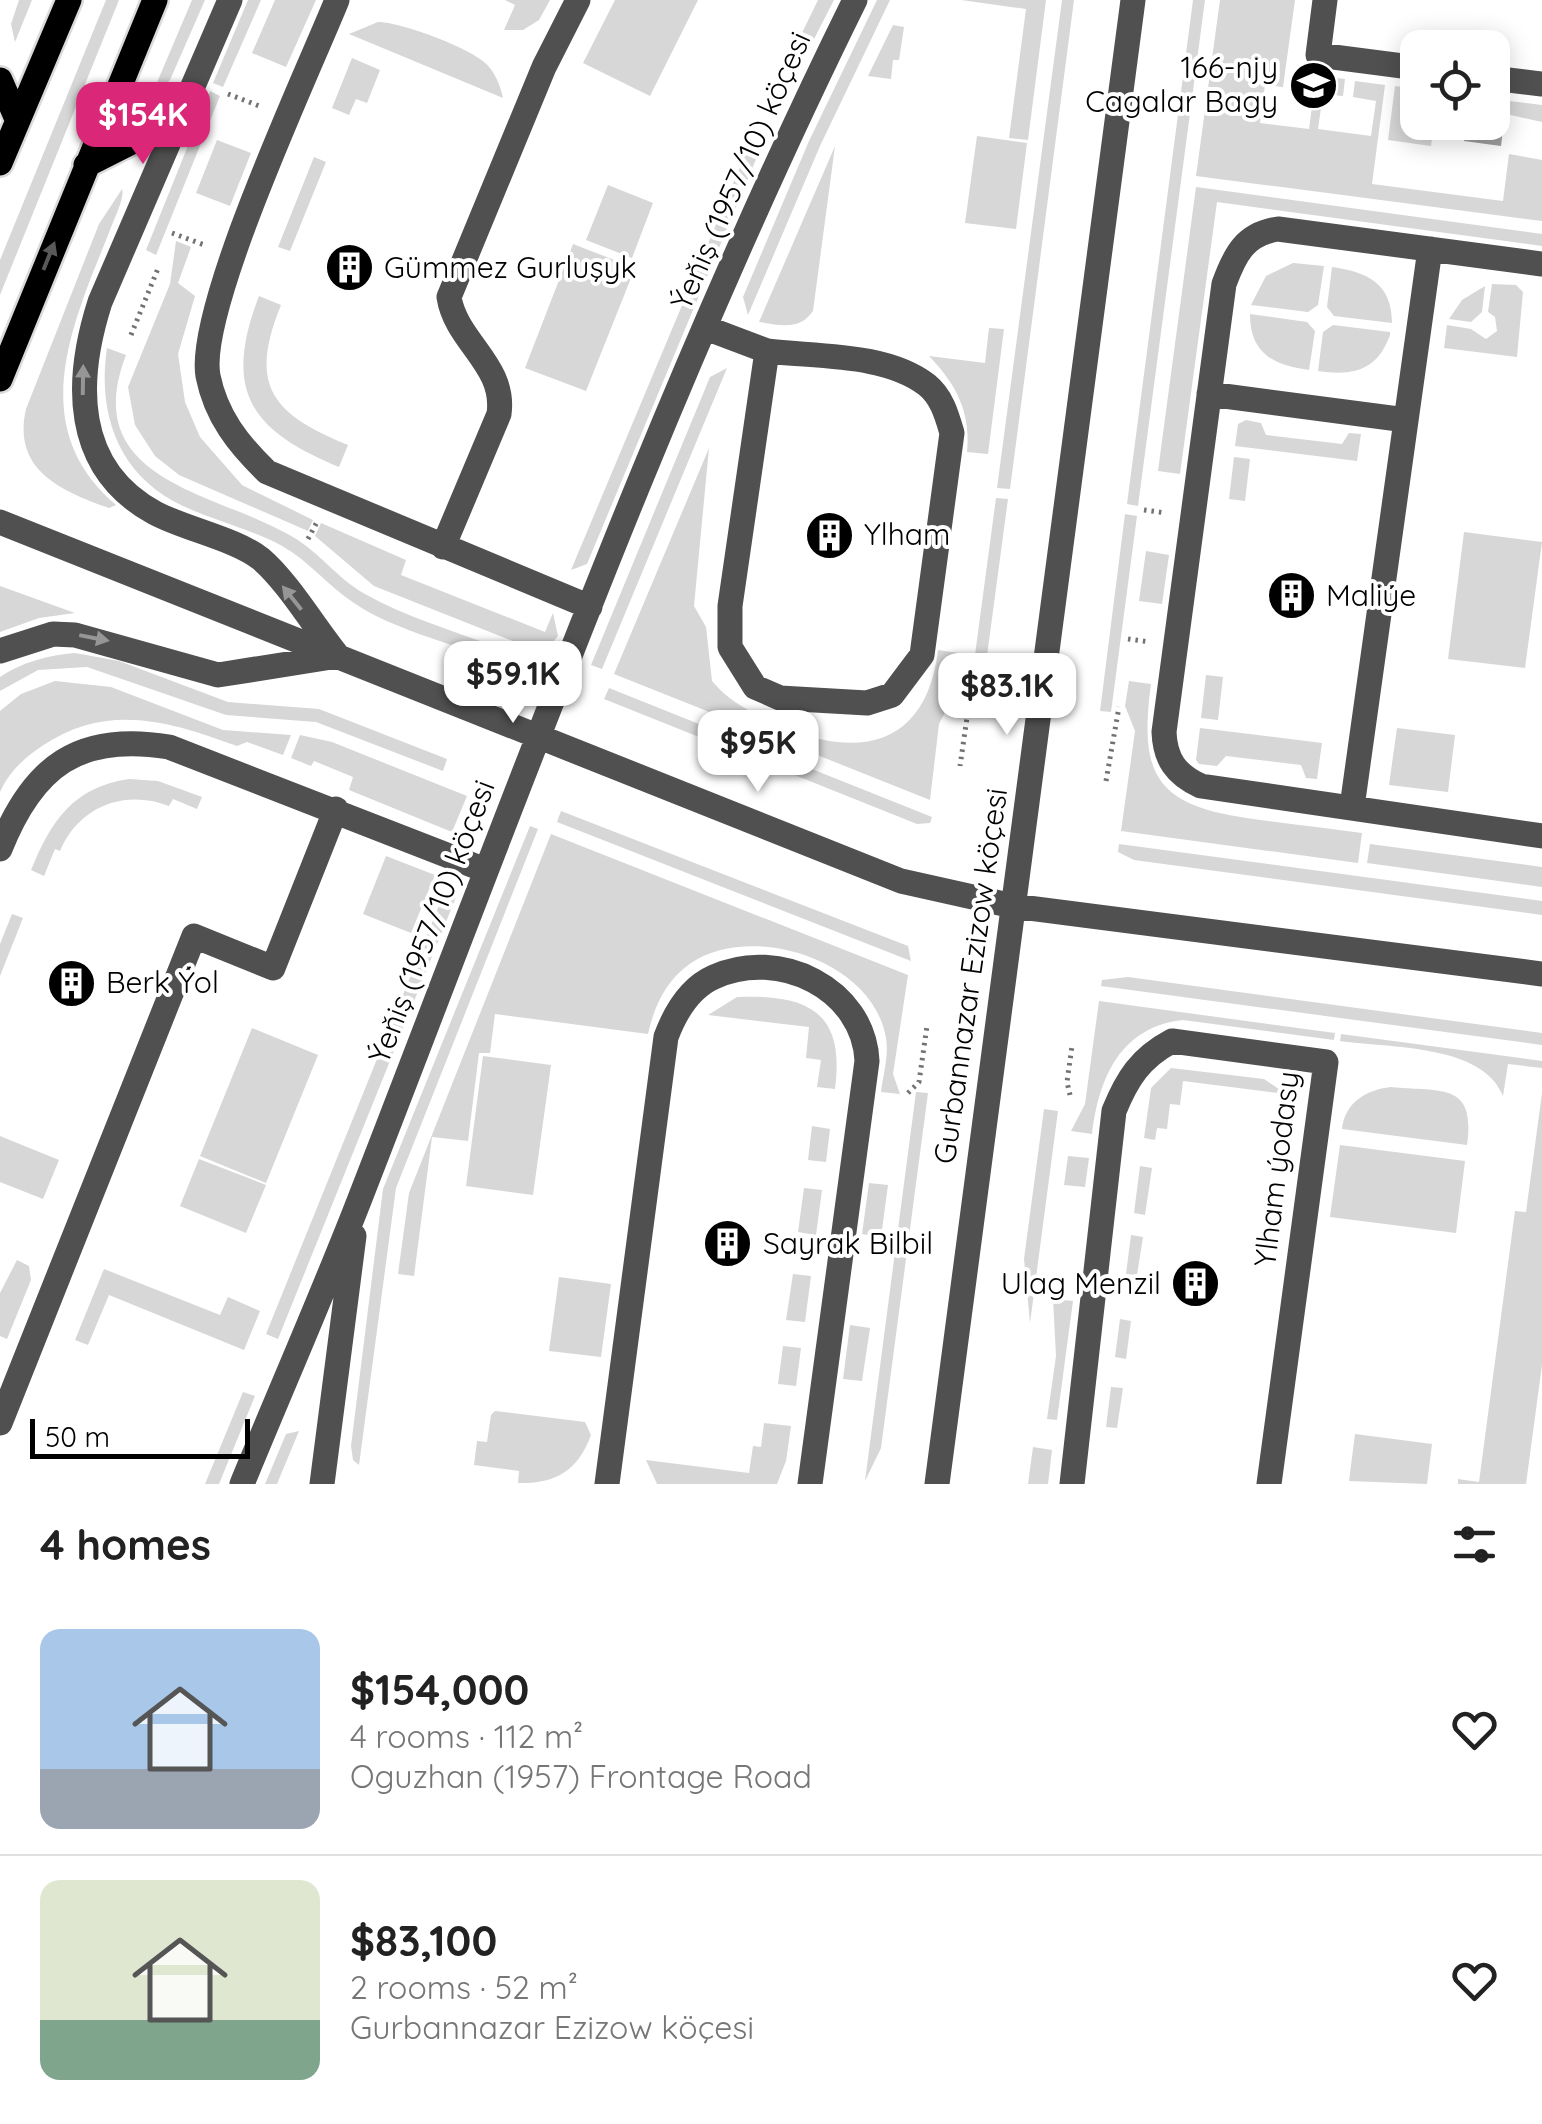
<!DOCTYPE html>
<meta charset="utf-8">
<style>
:root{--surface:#fff;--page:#f2f2f2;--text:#222;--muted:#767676;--line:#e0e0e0;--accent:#db2777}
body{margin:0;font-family:Quicksand,sans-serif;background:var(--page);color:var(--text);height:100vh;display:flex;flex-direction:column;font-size:38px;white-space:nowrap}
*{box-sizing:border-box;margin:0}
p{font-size:32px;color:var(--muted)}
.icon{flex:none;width:55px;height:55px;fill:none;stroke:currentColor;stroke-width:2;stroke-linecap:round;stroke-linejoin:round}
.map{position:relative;height:1484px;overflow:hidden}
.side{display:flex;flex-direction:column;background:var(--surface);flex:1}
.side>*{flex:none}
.buttons{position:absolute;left:1400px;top:30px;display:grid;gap:20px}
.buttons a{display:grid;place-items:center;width:110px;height:110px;border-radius:20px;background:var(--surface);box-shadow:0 5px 25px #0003;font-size:50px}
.scale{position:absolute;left:30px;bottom:25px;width:220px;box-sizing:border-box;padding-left:10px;border:5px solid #000;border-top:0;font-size:28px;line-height:35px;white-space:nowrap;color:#000;-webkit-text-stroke:8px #fff;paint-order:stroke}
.price{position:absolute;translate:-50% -85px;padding:0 22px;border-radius:20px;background:#fff;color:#222;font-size:32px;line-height:65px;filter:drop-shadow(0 2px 5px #0008)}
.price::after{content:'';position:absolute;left:50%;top:60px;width:30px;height:22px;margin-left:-15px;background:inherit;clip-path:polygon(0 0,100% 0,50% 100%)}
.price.active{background:var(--accent);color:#fff}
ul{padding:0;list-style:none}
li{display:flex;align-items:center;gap:30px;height:250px;padding:0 40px}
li+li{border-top:2px solid var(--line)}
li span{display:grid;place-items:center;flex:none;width:280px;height:200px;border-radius:20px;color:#555}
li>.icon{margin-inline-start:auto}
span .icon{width:120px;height:120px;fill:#fffc;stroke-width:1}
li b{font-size:42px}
h2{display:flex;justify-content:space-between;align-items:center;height:120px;padding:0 40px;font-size:42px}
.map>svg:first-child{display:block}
.green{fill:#d7d7d7}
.water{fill:#9e9e9e}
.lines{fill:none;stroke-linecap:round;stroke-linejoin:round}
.major-casing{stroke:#dbdbdb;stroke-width:30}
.path{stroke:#727272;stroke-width:5;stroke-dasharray:2.5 5;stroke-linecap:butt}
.minor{stroke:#505050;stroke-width:25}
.major{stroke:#000;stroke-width:25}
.oneway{fill:#595959}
.oneway2{fill:#969696}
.labels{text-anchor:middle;stroke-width:8;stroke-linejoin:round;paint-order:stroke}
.poi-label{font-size:30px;fill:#000;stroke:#fff;text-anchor:start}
.street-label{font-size:30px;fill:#000;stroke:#fff}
</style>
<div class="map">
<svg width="1542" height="1484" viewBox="0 0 1542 1484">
<rect width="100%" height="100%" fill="#fff"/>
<path class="green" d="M 19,0 L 32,0 L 15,42 L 11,24 Z
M 106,0 L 119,0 L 0,295 L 0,260 Z
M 192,0 L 205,0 L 170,80 L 150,99 Z
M 248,0 L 261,0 L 223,87 L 213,83 Z
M 275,0 L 316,0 L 286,67 L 252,53 Z
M 505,0 L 550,0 L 539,20 L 523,30 L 504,30 L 515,5 Z
M 615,0 L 698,0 L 650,96 L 583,63 Z
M 818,0 L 834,0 L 812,43 L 800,37 Z
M 877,0 L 890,0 L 820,146 L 748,315 L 743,297 L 809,141 Z
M 961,0 L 1046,0 L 1028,140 L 1009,138 L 1026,9 Z
M 1062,0 L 1074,0 L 1010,489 L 997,488 Z
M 1193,0 L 1205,0 L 1138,506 L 1127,504 Z
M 1220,0 L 1295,0 L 1283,87 L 1265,85 L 1260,123 L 1309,129 L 1314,92 L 1292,89 L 1294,73 L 1345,79 L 1343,96 L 1323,94 L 1318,129 L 1371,136 L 1376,101 L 1353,97 L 1355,81 L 1385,85 L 1372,184 L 1503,201 L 1509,154 L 1542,160 L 1542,221 L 1196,176 Z
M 378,22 C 401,22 467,47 484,62 C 495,71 500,85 503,98 L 349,34 Z
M 893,25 L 904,27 L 899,60 L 893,60 L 891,79 L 868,76 Z
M 352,58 L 380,70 L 367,103 L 356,99 L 349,115 L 332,108 Z
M 1395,86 L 1417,89 L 1418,122 L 1434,123 L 1431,146 L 1388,140 Z
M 210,91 L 220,96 L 156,255 L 146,250 Z
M 1493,99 L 1542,105 L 1542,122 L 1493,111 Z
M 977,136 L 1027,143 L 1016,229 L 965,223 Z
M 217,140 L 251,153 L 230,206 L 196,193 Z
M 835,146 L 813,311 C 799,331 781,325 759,322 Z
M 748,148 L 759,152 L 587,564 L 571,570 Z
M 314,157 L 326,162 L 290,251 L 278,247 Z
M 608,185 L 653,203 L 632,258 L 586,240 Z
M 1196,187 L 1542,234 L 1542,246 L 1217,202 L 1180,474 L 1158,471 Z
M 122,189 C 125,197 115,217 110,230 C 74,321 23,426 116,505 L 109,508 C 61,491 12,470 26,409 L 99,224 Z
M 176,241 L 191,247 L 178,283 L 195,296 L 178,354 L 185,402 L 200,437 L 242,485 L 313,520 L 308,531 L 179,475 L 155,456 L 135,425 L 128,387 L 170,284 Z
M 573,244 L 635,268 L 586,391 L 525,368 Z
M 1293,263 L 1324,266 L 1318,305 L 1308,312 L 1251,305 L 1266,276 Z
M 1332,267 C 1367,272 1392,283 1392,323 L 1334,316 L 1327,307 Z
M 1492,284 L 1516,285 L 1523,292 L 1517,357 L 1444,348 L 1447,325 L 1471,329 L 1486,339 L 1497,331 L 1495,317 L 1488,312 Z
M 1485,286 L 1482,312 L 1471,322 L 1449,319 L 1462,300 Z
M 259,296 L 281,305 C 248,386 272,414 348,445 L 339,467 C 249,430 223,390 259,296 Z
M 1250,314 L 1307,322 L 1315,331 L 1309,370 C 1274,365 1250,354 1250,314 Z
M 1333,325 L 1390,332 L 1390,335 C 1377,371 1353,376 1318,371 L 1323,332 Z
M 989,328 L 1004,329 L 988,454 L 967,452 C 971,412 956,384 929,356 L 985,363 Z
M 107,348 L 126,355 C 77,482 218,492 293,537 C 319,552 338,579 365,594 C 404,616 451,630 493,646 L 488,658 C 445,641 392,629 354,603 C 328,586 309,561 282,546 C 251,529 215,521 183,506 C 119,476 97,415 107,348 Z
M 727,368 L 602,669 L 591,665 L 710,377 Z
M 1246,420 L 1261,423 L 1266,435 L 1342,444 L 1349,433 L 1361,434 L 1357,461 L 1235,446 L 1238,424 Z
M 709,448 L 694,606 L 706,627 L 712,681 C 730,703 756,715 782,726 C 861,761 927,744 938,650 L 959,653 L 954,695 L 939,724 L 930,800 L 614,674 Z
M 1234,457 L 1250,459 L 1245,501 L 1229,499 Z
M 996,498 L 1008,499 L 982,693 L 970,692 Z
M 1125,514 L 1137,516 L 1111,712 L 1100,711 Z
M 321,523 L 406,560 L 401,575 L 545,632 L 553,613 L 558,636 L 546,650 L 538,651 L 374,586 L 315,536 Z
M 1464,532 L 1542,542 L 1525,668 L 1448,659 Z
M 1146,551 L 1169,555 L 1162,604 L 1139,601 Z
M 0,586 L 75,613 L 39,618 L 0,632 Z
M 75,653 L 119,661 L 228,702 L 319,709 L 447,759 L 443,771 L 316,722 L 226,715 L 87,667 L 38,670 L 0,691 L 0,677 C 22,662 49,655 75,653 Z
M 1206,675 L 1223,677 L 1218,720 L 1201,718 Z
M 55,681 L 111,687 L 223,730 L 291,735 L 283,755 L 247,742 L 237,746 C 169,721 107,702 42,746 C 24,758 9,772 0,792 L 0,711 L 21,694 Z
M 1129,681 L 1151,684 C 1138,779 1159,806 1253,819 C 1290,824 1326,828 1362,833 L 1358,863 L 1121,831 L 1135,731 L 1125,706 Z
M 609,688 L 932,817 L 930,823 L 917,824 L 604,699 Z
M 1200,728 L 1322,743 L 1317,779 L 1306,778 L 1301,765 L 1226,756 L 1217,766 L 1199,764 L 1196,760 Z
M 1397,728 L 1455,735 L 1448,792 L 1389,785 Z
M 300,735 L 332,742 L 467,796 L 452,832 L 349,790 L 353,777 L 314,761 L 311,766 L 291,758 Z
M 129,779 L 158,781 L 202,797 L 197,809 L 173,799 L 169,806 C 125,789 79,806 60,851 L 55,849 L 44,876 L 31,870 C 51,821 73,787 129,779 Z
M 561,811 L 908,946 L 911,961 L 557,822 Z
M 530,826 L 538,829 L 396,1188 L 359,1465 L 353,1460 L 351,1446 L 383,1189 Z
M 551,834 L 908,975 L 893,1074 L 900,1094 L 881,1092 C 883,1075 889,1056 886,1038 C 873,960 752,922 691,963 C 667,979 654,1006 648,1034 L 495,1014 L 490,1053 L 479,1053 L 468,1141 L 432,1137 L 414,1276 L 398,1274 L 409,1193 Z
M 1119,844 L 1542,901 L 1542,915 L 1134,860 L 1118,852 Z
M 1370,844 L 1542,867 L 1542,887 L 1367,863 Z
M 386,856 L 435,875 L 411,933 L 363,914 Z
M 444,893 L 456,897 L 278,1339 L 266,1334 Z
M 12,914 L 23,918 L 0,976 L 0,944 Z
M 1128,977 L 1542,1033 L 1542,1045 L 1101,986 L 1102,980 Z
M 737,997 C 810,994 845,1013 835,1089 L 817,1087 L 821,1060 L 806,1058 L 809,1027 L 708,1015 Z
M 1099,1001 L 1335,1033 L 1334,1040 L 1183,1020 C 1120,1027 1099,1078 1092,1134 L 1071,1131 L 1085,1104 Z
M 252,1028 L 318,1055 L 266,1183 L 200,1156 Z
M 1341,1034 L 1542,1061 L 1542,1068 L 1508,1064 L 1503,1096 C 1483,1044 1389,1048 1340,1041 Z
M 483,1056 L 551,1065 L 533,1195 L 466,1186 Z
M 1171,1068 L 1264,1079 L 1286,1094 L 1183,1081 L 1180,1105 L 1170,1104 L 1167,1129 L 1157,1128 L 1155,1140 L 1144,1138 L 1151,1088 Z
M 1391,1087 C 1442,1092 1476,1082 1467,1145 L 1342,1129 C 1345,1103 1365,1090 1391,1087 Z
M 916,1092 L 928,1093 L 881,1448 L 865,1481 Z
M 1542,1093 L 1542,1365 L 1526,1484 L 1458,1484 L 1458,1479 L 1479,1482 L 1515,1211 L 1526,1212 Z
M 1044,1109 L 1058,1111 L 1030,1323 L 1024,1259 Z
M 812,1126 L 830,1129 L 826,1162 L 808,1160 Z
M 0,1136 L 59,1160 L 43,1199 L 0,1182 Z
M 1340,1145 L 1465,1161 L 1456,1233 L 1330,1217 Z
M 1068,1156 L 1089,1158 L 1085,1187 L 1064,1185 Z
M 199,1159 L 266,1185 L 246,1233 L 180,1206 Z
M 1140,1166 L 1152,1168 L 1145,1215 L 1134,1213 Z
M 869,1183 L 888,1185 L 881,1237 L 862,1234 Z
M 804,1188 L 822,1190 L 816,1235 L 798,1232 Z
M 1131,1235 L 1143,1237 L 1137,1275 L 1126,1274 Z
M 17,1260 L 29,1266 L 31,1280 L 7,1339 L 0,1336 L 0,1293 Z
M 104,1269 L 220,1315 L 228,1297 L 260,1311 L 244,1350 L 109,1295 L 88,1345 L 75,1340 Z
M 793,1274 L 811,1276 L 805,1322 L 786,1320 Z
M 559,1277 L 611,1284 L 601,1357 L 549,1351 Z
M 1053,1299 L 1073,1301 L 1057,1420 L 1047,1419 L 1056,1356 Z
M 1120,1319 L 1131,1321 L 1126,1359 L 1115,1357 Z
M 850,1325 L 870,1328 L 862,1381 L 843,1379 Z
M 783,1346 L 801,1348 L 796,1386 L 778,1384 Z
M 1111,1387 L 1123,1388 L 1117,1428 L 1106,1427 Z
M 243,1392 L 255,1396 L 219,1484 L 205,1484 Z
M 495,1411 L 585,1422 L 591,1435 C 578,1471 555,1484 518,1483 L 519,1471 L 474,1465 L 477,1441 L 487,1442 L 491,1415 Z
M 764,1423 L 791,1426 L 786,1461 L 777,1484 L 657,1484 L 646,1460 L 749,1473 L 753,1446 L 761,1447 Z
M 299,1431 L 277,1484 L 265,1484 L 286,1434 Z
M 1355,1434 L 1432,1444 L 1427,1484 L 1349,1481 Z
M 1033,1447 L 1052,1450 L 1048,1484 L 1028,1484 Z"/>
<path class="water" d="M 1493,119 L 1504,121 L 1501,146 L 1464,141 L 1466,123 Z"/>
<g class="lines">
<defs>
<path id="major" d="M 0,80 L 17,119
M 0,163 L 69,0
M 86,165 L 175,120
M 0,379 L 155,0"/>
</defs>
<use href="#major" class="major-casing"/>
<path class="path" d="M 228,94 L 262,107
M 172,233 L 207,246
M 131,335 L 159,266
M 1144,510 L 1166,513
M 308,539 L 318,520
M 1128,639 L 1150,642
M 960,693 L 969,704 L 960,766
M 1106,781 L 1119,707
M 908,1093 L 919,1082 L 927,1026
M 1070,1095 L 1067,1082 L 1072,1046"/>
<path class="minor" d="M 337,0 C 308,72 196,310 208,376 C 216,416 238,444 267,472 L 590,607
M 1325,0 L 1318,55 L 1418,68
M 1492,78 L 1542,84
M 1542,264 L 1278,229 C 1245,234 1235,254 1224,284 L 1164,732 C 1165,759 1176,775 1201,786 L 1542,836
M 706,328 L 767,351 L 730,606 L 730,647 L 755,687 L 780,698 L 867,703 L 892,695 L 922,655 L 952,433 C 947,416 942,397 927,385 C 886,353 816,357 767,351
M 1209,394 L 1406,420
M 0,522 L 901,881 L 1013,906 L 1542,974
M 443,547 L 499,414 C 506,365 456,342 449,297 L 544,67 L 578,0
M 0,651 L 53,634 L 75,635 L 218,675 L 338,656 C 315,628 288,582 261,559 C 236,539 185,529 155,513 C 72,468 75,380 100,302 L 230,0
M 1352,807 L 1430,249
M 0,849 C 33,766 79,732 169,747 L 485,870
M 0,1423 L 194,936 L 273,968 L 336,809
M 242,1484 C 281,1389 322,1296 359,1201 C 516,798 663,388 855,0
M 322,1484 L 354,1236
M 607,1484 L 666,1037 C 675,1013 689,988 714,977 C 779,947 864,989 867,1061 L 810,1484
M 937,1484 L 1133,0
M 1072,1484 L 1114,1111 C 1127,1079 1140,1058 1172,1041 L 1326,1062 L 1269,1484"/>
<use href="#major" class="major"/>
</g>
<defs><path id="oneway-solid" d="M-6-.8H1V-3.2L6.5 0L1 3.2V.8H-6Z" transform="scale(2.5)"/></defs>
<use class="oneway" href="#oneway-solid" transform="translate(49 256) rotate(-68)"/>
<g class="oneway2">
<use href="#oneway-solid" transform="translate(83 380) rotate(-89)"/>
<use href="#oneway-solid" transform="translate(292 598) rotate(-129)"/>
<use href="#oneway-solid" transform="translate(94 638) rotate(11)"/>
</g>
<defs>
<symbol id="school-disc" viewBox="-11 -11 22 22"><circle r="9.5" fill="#000" stroke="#fff"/><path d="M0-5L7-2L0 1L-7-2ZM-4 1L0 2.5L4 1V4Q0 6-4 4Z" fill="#fff"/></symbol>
<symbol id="building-disc" viewBox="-11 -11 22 22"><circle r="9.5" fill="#000" stroke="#fff"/><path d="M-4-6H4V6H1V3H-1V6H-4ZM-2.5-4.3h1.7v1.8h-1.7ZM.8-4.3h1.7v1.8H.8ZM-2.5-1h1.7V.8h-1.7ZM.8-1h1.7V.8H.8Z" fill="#fff"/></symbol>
</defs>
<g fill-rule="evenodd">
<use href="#school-disc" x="1286" y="58" width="55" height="55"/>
<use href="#building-disc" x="322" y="240" width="55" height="55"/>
<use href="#building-disc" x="802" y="508" width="55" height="55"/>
<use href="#building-disc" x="1264" y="568" width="55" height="55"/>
<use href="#building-disc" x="44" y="956" width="55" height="55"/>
<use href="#building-disc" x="700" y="1216" width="55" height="55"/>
<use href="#building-disc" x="1168" y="1256" width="55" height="55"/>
</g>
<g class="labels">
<g class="poi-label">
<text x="1278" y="78" text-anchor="end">166-njy<tspan x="1278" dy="34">Cagalar Bagy</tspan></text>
<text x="384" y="278">Gümmez Gurluşyk</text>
<text x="864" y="545">Ylham</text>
<text x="1326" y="606">Maliýe</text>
<text x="106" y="993">Berk Ýol</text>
<text x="763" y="1254">Sayrak Bilbil</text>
<text x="1161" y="1294" text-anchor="end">Ulag Menzil</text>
</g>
<g class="street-label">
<text transform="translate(741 171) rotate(-66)" y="10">Ýeňiş (1957/10) köçesi</text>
<text transform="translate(432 922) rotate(-69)" y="10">Ýeňiş (1957/10) köçesi</text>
<text transform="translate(971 976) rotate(-82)" y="10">Gurbannazar Ezizow köçesi</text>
<text transform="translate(1277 1169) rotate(-83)" y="10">Ylham ýodasy</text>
</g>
</g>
</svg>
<div class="buttons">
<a><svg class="icon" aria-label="locate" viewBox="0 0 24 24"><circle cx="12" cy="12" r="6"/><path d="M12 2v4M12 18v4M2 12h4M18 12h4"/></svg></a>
</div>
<div class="scale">50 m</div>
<b class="price active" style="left:143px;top:167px">$154K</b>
<b class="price" style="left:513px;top:726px">$59.1K</b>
<b class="price" style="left:1007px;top:738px">$83.1K</b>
<b class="price" style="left:758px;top:795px">$95K</b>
</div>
<section class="side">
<h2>4 homes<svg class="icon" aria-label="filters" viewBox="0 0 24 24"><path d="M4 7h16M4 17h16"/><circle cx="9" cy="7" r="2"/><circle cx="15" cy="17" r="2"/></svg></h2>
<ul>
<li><span style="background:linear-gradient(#a9c7e8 70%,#9aa5b1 0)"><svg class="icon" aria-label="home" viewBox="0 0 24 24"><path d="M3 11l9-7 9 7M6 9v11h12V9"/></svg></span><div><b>$154,000</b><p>4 rooms · 112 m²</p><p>Oguzhan (1957) Frontage Road</p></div><svg class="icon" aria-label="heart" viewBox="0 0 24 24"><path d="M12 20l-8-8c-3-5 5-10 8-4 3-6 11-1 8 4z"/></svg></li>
<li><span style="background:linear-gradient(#dfe7d0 70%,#7fa58c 0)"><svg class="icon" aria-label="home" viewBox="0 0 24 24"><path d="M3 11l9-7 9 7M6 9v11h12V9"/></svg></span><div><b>$83,100</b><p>2 rooms · 52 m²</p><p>Gurbannazar Ezizow köçesi</p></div><svg class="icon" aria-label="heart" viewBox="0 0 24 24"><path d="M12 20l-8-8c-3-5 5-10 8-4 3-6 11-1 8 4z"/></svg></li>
</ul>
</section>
